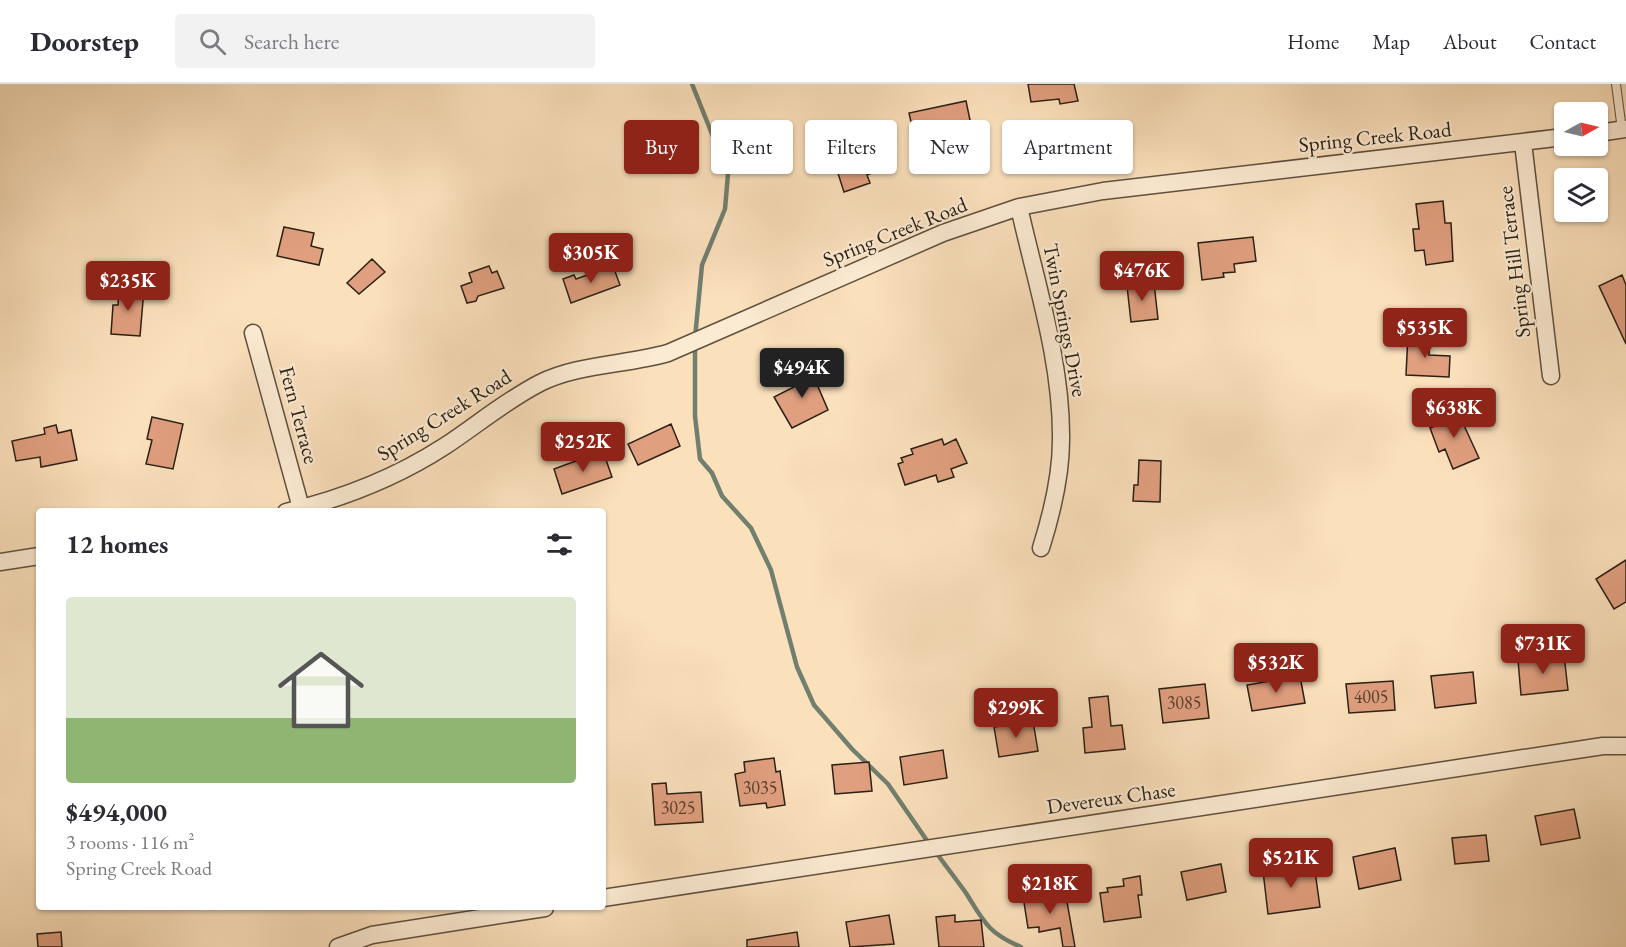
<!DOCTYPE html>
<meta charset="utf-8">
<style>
:root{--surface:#fff;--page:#f2f2f3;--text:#2b2b33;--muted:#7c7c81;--line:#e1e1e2;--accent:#8f2418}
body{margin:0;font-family:"EB Garamond",serif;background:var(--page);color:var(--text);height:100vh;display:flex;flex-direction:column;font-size:22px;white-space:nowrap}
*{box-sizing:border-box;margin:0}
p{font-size:20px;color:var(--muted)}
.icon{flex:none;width:33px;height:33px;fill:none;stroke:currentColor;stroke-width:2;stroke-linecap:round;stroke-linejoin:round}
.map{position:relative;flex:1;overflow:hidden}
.side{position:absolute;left:36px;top:424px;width:570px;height:402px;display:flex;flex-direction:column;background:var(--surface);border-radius:6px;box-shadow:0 2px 4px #0004}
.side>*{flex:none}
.guide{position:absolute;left:624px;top:36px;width:570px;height:54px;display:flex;gap:12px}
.needle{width:39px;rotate:82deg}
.buttons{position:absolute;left:1554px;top:18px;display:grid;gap:12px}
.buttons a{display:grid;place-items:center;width:54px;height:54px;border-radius:6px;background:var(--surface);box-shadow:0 2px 4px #0004;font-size:30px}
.price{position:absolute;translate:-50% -51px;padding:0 14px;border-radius:6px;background:var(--accent);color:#fff;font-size:20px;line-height:39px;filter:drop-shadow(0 2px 3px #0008)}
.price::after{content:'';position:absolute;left:50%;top:36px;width:18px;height:14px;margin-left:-9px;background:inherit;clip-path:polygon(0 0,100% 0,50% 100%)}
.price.active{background:#222;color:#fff}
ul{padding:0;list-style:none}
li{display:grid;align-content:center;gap:12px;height:318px;padding:0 30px}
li+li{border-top:2px solid var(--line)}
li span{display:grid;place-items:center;height:186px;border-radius:6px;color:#555}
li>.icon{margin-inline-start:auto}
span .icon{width:108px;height:108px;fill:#fffc;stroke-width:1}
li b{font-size:26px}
h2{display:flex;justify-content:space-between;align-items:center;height:72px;padding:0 30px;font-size:26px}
.tag{padding:0 21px;border-radius:6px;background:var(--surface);box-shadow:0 2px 4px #0004;font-size:21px;line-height:54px}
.tag.active{background:var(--accent);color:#fff}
header{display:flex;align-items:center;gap:36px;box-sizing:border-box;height:84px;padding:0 30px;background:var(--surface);border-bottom:2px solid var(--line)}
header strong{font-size:28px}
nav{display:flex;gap:33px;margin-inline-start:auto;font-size:21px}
.search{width:420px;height:54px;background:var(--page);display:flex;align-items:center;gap:15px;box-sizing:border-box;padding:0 21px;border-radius:6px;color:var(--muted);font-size:22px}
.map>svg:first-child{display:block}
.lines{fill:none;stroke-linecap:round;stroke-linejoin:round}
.stream{stroke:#717f6f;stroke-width:4.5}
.building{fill:#e09f7f;stroke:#2a2015;stroke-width:1.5}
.lane-casing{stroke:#5e503f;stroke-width:10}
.street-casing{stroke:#5e503f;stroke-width:19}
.lane{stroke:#fcebd3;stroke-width:8}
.street{stroke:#fcebd3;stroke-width:16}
.labels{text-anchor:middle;stroke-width:4.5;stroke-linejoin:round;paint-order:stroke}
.number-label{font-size:18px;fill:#584030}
.street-label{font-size:21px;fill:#2a2015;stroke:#fcebd3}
</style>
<header>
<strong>Doorstep</strong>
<div class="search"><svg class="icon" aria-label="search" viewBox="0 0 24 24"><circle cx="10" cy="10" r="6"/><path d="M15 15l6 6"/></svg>Search here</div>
<nav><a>Home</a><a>Map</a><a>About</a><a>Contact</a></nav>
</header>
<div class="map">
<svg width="1626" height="863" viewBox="0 0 1626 863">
<rect width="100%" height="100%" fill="#fbe0bc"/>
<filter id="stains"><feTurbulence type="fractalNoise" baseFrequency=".00333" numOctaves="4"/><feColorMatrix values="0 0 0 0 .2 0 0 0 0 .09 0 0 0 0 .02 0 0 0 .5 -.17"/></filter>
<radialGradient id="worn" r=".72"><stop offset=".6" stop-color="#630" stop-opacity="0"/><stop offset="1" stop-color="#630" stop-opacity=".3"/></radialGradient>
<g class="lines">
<path class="stream" d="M 692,0 L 728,90 L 725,125 L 702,181 L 695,254
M 695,262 L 695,332 L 700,375 L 712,389 L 722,412 L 751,444 L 771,486 L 797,583 L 814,621 L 852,665 L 888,700 L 930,761
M 935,767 C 945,781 956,795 966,809 C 984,838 988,849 1021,863"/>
</g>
<path class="building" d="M 1028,0 L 1074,0 L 1078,17 L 1060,20 L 1059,15 L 1031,18 Z
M 966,17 L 971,41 L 915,56 L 909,29 Z
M 862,57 L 872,89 L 867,91 L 870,99 L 844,108 L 835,80 L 828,83 L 824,69 Z
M 1443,117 L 1445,139 L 1451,139 L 1453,177 L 1426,181 L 1424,166 L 1415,167 L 1413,145 L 1419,145 L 1416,120 Z
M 284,143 L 314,149 L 311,162 L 323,165 L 319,181 L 277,172 Z
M 1253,153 L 1256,177 L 1234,180 L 1235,188 L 1223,189 L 1224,193 L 1202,196 L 1198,159 Z
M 372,175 L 385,188 L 359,210 L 347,199 Z
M 489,182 L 492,189 L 497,187 L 504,204 L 478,212 L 476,217 L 467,219 L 461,202 L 472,198 L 469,189 Z
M 613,182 L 620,201 L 571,219 L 563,195 L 574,191 L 576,195 Z
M 1622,191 L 1626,201 L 1626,260 L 1599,202 Z
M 1154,199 L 1158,235 L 1131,238 L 1127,202 Z
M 119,203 L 144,205 L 140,252 L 111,250 L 113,221 L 118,221 Z
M 1408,250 L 1430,251 L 1429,271 L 1450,272 L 1449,293 L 1406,291 Z
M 810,284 L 828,326 L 792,344 L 774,313 L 794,303 L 789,292 Z
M 1456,324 L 1479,374 L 1453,385 L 1445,365 L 1439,368 L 1430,344 L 1437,341 L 1434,333 Z
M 152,333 L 183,340 L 173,385 L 146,380 L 152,356 L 147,355 Z
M 671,340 L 680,362 L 638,381 L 628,360 Z
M 56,341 L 58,349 L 71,346 L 77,376 L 41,383 L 40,373 L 16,377 L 12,357 L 45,350 L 44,344 Z
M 942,355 L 944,361 L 956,355 L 967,379 L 951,385 L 954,393 L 938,398 L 936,391 L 905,401 L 898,380 L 903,378 L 901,374 L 913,370 L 911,365 Z
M 603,367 L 612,393 L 562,410 L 554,385 Z
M 1139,376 L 1161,377 L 1160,418 L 1133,417 L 1134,401 L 1138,401 Z
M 1626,476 L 1626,518 L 1614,525 L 1596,495 Z
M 1564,571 L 1568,606 L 1521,611 L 1518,576 Z
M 1473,588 L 1476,619 L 1435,624 L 1431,592 Z
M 1300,592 L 1305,619 L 1252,627 L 1247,601 Z
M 1393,597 L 1395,626 L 1349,629 L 1346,600 Z
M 1205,600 L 1209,634 L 1163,639 L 1159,605 Z
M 1108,612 L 1111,642 L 1122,641 L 1125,665 L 1085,669 L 1083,644 L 1092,643 L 1089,614 Z
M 1033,637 L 1038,667 L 999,673 L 994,643 Z
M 943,666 L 947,694 L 904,701 L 900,673 Z
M 774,674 L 776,688 L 780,687 L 785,721 L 767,724 L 766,719 L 740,722 L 735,690 L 745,688 L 744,678 Z
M 869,678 L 872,707 L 835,710 L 832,681 Z
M 666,699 L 667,710 L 701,708 L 703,738 L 655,741 L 652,700 Z
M 1574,725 L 1580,754 L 1541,761 L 1535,732 Z
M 1486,751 L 1489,777 L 1455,780 L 1452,754 Z
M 1395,764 L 1401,796 L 1359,805 L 1353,773 Z
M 1221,780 L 1226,808 L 1187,816 L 1181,788 Z
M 1314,780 L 1320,823 L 1268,830 L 1263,787 Z
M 1140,792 L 1142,811 L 1138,811 L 1141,833 L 1104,838 L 1100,809 L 1108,808 L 1107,804 L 1124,802 L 1123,795 Z
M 1057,806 L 1058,813 L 1066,812 L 1075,863 L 1063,863 L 1060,844 L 1039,848 L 1039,843 L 1028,844 L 1023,812 Z
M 889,831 L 894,860 L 850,863 L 846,838 Z
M 955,831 L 955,838 L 981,836 L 984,863 L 939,863 L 936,833 Z
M 61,848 L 62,863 L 38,863 L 37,850 Z
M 797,848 L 799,863 L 747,863 L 747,856 Z"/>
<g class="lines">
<defs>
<path id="lane" d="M 1616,0 L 1622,46"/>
<path id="street" d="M 1598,49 L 1626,45
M 1523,59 L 1551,292
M 1019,123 C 1036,199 1062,278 1061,356 C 1061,393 1052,429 1041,464
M 253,249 L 301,424
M 286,428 C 341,415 397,393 445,362 C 477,341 505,317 540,299 C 578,280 626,281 668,269 L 943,149 L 1019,123 L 1103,107 L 1564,53
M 0,478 L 39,472
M 603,814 L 1603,662 L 1626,662
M 338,863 L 372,851 L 545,824"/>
</defs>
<use href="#lane" class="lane-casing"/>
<use href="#street" class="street-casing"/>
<use href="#lane" class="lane"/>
<use href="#street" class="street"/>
</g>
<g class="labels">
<g class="number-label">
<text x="1371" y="619">4005</text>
<text x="1184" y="625">3085</text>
<text x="760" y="710">3035</text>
<text x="678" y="730">3025</text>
</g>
<g class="street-label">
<text transform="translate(1375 53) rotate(-6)" y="7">Spring Creek Road</text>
<text transform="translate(895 148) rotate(-22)" y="7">Spring Creek Road</text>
<text transform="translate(1514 178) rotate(-97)" y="7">Spring Hill Terrace</text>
<text transform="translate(1065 236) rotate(79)" y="7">Twin Springs Drive</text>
<text transform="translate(299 331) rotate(75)" y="7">Fern Terrace</text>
<text transform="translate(444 331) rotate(-32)" y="7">Spring Creek Road</text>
<text transform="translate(1111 714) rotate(-8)" y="7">Devereux Chase</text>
</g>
</g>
<rect width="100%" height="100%" filter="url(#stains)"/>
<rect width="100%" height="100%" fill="url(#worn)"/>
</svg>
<div class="buttons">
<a><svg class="needle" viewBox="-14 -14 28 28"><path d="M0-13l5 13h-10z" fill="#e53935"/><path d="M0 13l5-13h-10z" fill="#7c7c81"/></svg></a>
<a><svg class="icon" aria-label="layers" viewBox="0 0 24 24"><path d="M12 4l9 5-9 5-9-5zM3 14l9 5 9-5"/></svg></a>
</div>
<b class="price" style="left:591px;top:200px">$305K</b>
<b class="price" style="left:1142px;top:218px">$476K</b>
<b class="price" style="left:128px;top:228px">$235K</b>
<b class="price" style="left:1425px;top:275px">$535K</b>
<b class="price active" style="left:802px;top:315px">$494K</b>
<b class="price" style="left:1454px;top:355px">$638K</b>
<b class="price" style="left:583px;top:389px">$252K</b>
<b class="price" style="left:1543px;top:591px">$731K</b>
<b class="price" style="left:1276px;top:610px">$532K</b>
<b class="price" style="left:1016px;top:655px">$299K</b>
<b class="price" style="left:1291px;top:805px">$521K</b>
<b class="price" style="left:1050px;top:831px">$218K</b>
<div class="guide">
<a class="tag active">Buy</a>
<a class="tag">Rent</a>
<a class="tag">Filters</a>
<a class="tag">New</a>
<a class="tag">Apartment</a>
</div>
<section class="side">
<h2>12 homes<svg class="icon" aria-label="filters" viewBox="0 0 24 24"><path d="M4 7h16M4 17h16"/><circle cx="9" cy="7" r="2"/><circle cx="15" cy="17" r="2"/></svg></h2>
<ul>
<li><span style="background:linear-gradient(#dfe7d0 65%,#8fb573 0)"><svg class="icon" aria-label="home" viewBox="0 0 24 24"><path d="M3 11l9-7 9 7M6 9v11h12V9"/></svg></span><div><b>$494,000</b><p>3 rooms · 116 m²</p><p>Spring Creek Road</p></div></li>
</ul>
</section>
</div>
